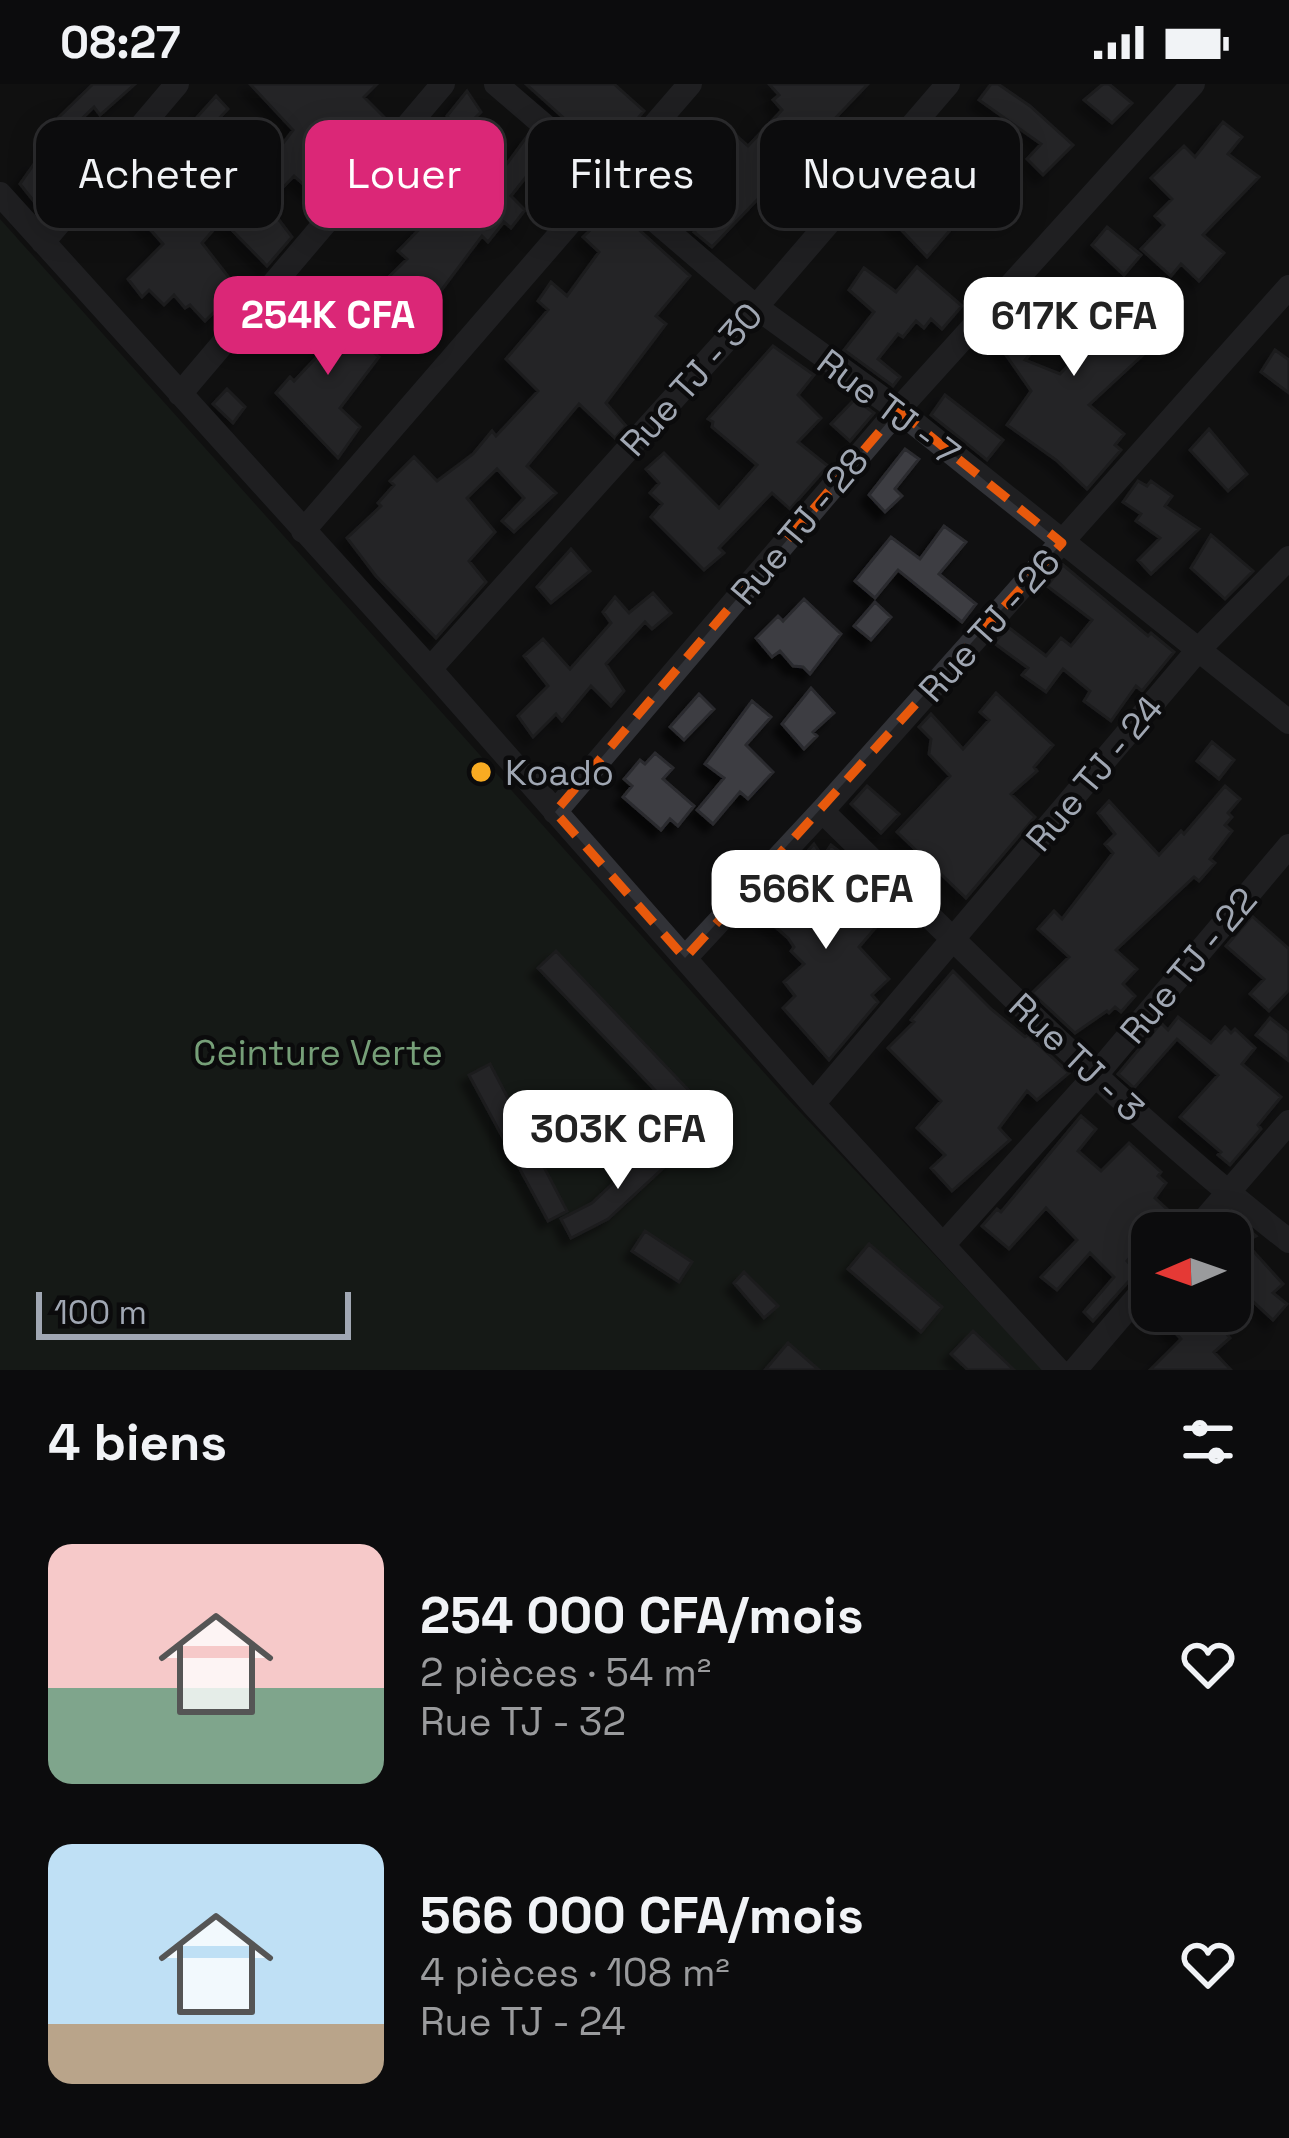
<!DOCTYPE html>
<html lang="fr">
<meta charset="utf-8">
<style>
:root{--surface:#0c0c0d;--page:#151516;--text:#f1f3f6;--muted:#9a9b9d;--line:#2c2c2e;--accent:#db2777}
body{margin:0;font-family:"Space Grotesk",sans-serif;background:var(--page);color:var(--text);height:100vh;display:flex;flex-direction:column;font-size:45px;white-space:nowrap}
*{box-sizing:border-box;margin:0}
p{font-size:39px;color:var(--muted)}
.icon{flex:none;width:66px;height:66px;fill:none;stroke:currentColor;stroke-width:2;stroke-linecap:round;stroke-linejoin:round}
.map{position:relative;height:1286px;overflow:hidden}
.panel{display:flex;flex-direction:column;background:var(--surface);flex:1}
.panel>*{flex:none}
.top-card{position:absolute;left:36px;top:36px;width:1218px;height:108px;display:flex;gap:24px}
.needle{width:78px;rotate:268deg}
.buttons{position:absolute;left:1131px;top:1128px;display:grid;gap:24px}
.buttons a{display:grid;place-items:center;width:120px;height:120px;border-radius:24px;background:var(--surface);box-shadow:0 6px 30px #0003,0 0 0 3px var(--line);font-size:60px}
.scale{position:absolute;left:36px;bottom:30px;width:315px;box-sizing:border-box;padding-left:12px;border:6px solid #a0a7b3;border-top:0;font-size:33px;line-height:42px;white-space:nowrap;color:#a0a7b3;-webkit-text-stroke:9px #0b0b0c;paint-order:stroke}
.price{position:absolute;translate:-50% -102px;padding:0 27px;border-radius:24px;background:#fff;color:#222;font-size:39px;line-height:78px;filter:drop-shadow(0 3px 6px #0008)}
.price::after{content:'';position:absolute;left:50%;top:72px;width:36px;height:27px;margin-left:-18px;background:inherit;clip-path:polygon(0 0,100% 0,50% 100%)}
.price.active{background:var(--accent);color:#fff}
ul{padding:0;list-style:none}
li{display:flex;align-items:center;gap:36px;height:300px;padding:0 48px}
li span{display:grid;place-items:center;flex:none;width:336px;height:240px;border-radius:24px;color:#555}
li>.icon{margin-inline-start:auto}
span .icon{width:144px;height:144px;fill:#fffc;stroke-width:1}
li b{font-size:51px}
h2{display:flex;justify-content:space-between;align-items:center;height:144px;padding:0 48px;font-size:51px}
.chip{padding:0 42px;border-radius:24px;background:var(--surface);box-shadow:0 6px 30px #0003,0 0 0 3px var(--line);font-size:42px;line-height:108px}
.chip.active{background:var(--accent);color:#fff}
.status{display:flex;justify-content:space-between;align-items:center;height:84px;padding:0 60px;background:var(--surface);direction:ltr}
.status svg{height:33px;fill:currentColor}
.map>svg:first-child{display:block}
.green{fill:#1c241d}
.building{fill:#3c3d42;stroke:#2a2a2e;stroke-width:3;fill-rule:evenodd;filter:url(#shadow)}
.lines{fill:none;stroke-linecap:round;stroke-linejoin:round}
.minor{stroke:#313237;stroke-width:24}
.marked{fill:none;stroke:#e8590c;stroke-width:9;stroke-dasharray:24 15;stroke-linejoin:round}
.poi-dot{fill:#f8ab22;stroke:#0b0b0c;stroke-width:4.5}
.labels{text-anchor:middle;stroke-width:9;stroke-linejoin:round;paint-order:stroke}
.street-label{font-size:36px;fill:#a0a7b3;stroke:#0b0b0c}
.poi-label{font-size:36px;fill:#a0a7b3;stroke:#0b0b0c;text-anchor:start}
.park-label{font-size:36px;fill:#769f78;stroke:#0b0b0c}
</style>
<div class="status"><b>08:27</b><svg viewBox="0 0 49 12"><path d="M0 12V9h3v3zM5 12V6h3v6zM10 12V3h3v9zM15 12V0h3v12zM26 1h20v11H26zM47 4h2v5h-2z"/></svg></div>
<div class="map">
<svg width="1289" height="1286" viewBox="0 0 1289 1286">
<defs>
<filter id="shadow"><feDropShadow dx="-8" dy="8" stdDeviation="3" flood-color="#0009"/></filter>
</defs>
<rect width="100%" height="100%" fill="#101011"/>
<path class="green" d="M 0,135 L 786,1013 L 1043,1286 L 0,1286 Z"/>
<path class="building" d="M 93,0 L 135,0 L 100,31 L 94,23 L 70,46 L 59,33 Z
M 250,0 L 377,0 L 364,13 L 389,38 L 322,117 L 294,92 L 267,120 L 292,153 L 267,182 L 222,136 L 202,159 L 238,205 L 205,237 L 190,221 L 185,224 L 174,211 L 164,221 L 149,206 L 142,213 L 128,195 L 163,160 L 126,118 L 139,100 L 156,118 L 178,92 L 153,66 L 174,42 L 181,51 L 216,12 L 228,25 L 210,44 L 259,91 L 293,46 Z
M 526,0 L 614,0 L 644,27 L 606,72 Z
M 769,0 L 868,0 L 712,163 L 694,148 L 727,113 L 706,94 L 726,72 L 700,51 L 711,38 L 722,47 L 726,42 L 748,62 L 782,26 L 773,16 L 779,11 Z
M 991,0 L 998,0 L 1030,22 L 1073,61 L 1043,91 L 1027,75 L 1041,60 L 979,16 Z
M 1103,0 L 1109,0 L 1132,19 L 1112,39 L 1084,16 Z
M 467,7 L 481,28 L 473,36 L 481,43 L 472,54 L 503,85 L 528,51 L 545,69 L 511,112 L 525,126 L 511,144 L 504,138 L 488,158 L 482,152 L 434,216 L 423,222 L 391,260 L 359,222 L 407,175 L 398,167 L 446,118 L 441,115 L 457,96 L 429,68 L 455,40 L 447,32 Z
M 1223,38 L 1242,53 L 1228,70 L 1259,93 L 1203,151 L 1224,169 L 1199,197 L 1181,180 L 1171,192 L 1141,165 L 1164,141 L 1155,132 L 1172,115 L 1151,94 L 1184,62 L 1195,73 Z
M 936,63 L 956,84 L 967,71 L 994,95 L 927,173 L 892,136 L 908,121 L 917,130 L 944,99 L 922,76 Z
M 34,80 L 61,103 L 40,125 L 20,100 Z
M 650,83 L 679,111 L 667,125 L 635,97 Z
M 614,123 L 690,192 L 656,232 L 666,240 L 606,319 L 626,342 L 615,354 L 579,320 L 527,382 L 556,409 L 514,448 L 502,437 L 524,414 L 497,385 L 467,414 L 495,448 L 469,477 L 486,498 L 436,554 L 376,492 L 347,454 L 381,422 L 378,419 L 394,401 L 390,397 L 414,373 L 437,397 L 473,370 L 492,347 L 496,352 L 538,307 L 506,275 L 548,226 L 538,217 L 551,198 L 567,212 L 599,168 L 583,153 Z
M 1107,143 L 1141,171 L 1124,191 L 1092,161 Z
M 917,183 L 962,222 L 942,245 L 931,235 L 924,244 L 916,237 L 903,253 L 898,250 L 878,275 L 900,293 L 893,302 L 844,266 L 874,228 L 849,206 L 864,184 L 896,208 Z
M 1056,206 L 1115,254 L 1154,210 L 1173,227 L 1153,250 L 1159,256 L 1089,321 L 1124,350 L 1115,361 L 1121,366 L 1087,405 L 1056,376 L 1007,341 L 1031,307 L 997,258 L 1032,217 L 1041,226 ZM 1059,238 L 1088,261 L 1060,290 L 1025,276 Z
M 305,210 L 379,273 L 340,324 L 360,343 L 338,374 L 276,309 L 290,293 L 294,297 L 327,262 L 290,229 Z
M 773,262 L 814,291 L 798,311 L 821,334 L 798,358 L 828,382 L 790,425 L 772,409 L 719,464 L 724,469 L 704,486 L 651,433 L 662,420 L 650,409 L 659,399 L 646,385 L 664,369 L 719,424 L 757,381 L 712,343 L 713,338 L 708,335 Z
M 1275,266 L 1289,276 L 1289,309 L 1261,288 Z
M 227,305 L 245,323 L 233,339 L 213,320 Z
M 945,311 L 1003,356 L 987,376 L 931,331 Z
M 855,315 L 874,329 L 850,357 L 831,340 Z
M 1209,345 L 1247,390 L 1228,407 L 1190,366 Z
M 905,365 L 919,375 L 895,405 L 902,412 L 885,428 L 869,411 Z
M 1138,397 L 1147,402 L 1151,397 L 1172,412 L 1165,422 L 1199,445 L 1151,490 L 1138,476 L 1160,454 L 1136,437 L 1141,430 L 1123,418 Z
M 944,442 L 966,458 L 939,490 L 976,520 L 962,538 L 898,486 L 875,514 L 855,497 L 891,453 L 920,475 Z
M 1211,451 L 1253,487 L 1225,515 L 1191,484 Z
M 571,465 L 590,487 L 551,519 L 537,503 Z
M 1063,481 L 1148,552 L 1151,549 L 1174,568 L 1142,607 L 1136,602 L 1111,637 L 1084,617 L 1090,607 L 1063,585 L 1046,608 L 1022,591 L 1028,584 L 994,559 L 1008,543 L 1046,572 L 1061,554 L 1071,562 L 1092,536 L 1047,502 Z
M 653,509 L 671,529 L 652,545 L 645,538 L 606,580 L 624,607 L 611,622 L 591,602 L 562,637 L 556,630 L 533,653 L 518,632 L 548,602 L 524,572 L 543,555 L 570,585 L 611,539 L 603,528 L 615,513 L 629,529 Z
M 804,515 L 841,550 L 810,590 L 803,583 L 793,582 L 780,567 L 772,573 L 756,554 L 778,532 L 783,537 Z
M 875,518 L 891,533 L 871,556 L 854,542 Z
M 811,604 L 834,629 L 813,648 L 817,652 L 804,665 L 782,640 Z
M 996,609 L 1053,661 L 1034,683 L 1037,687 L 1011,710 L 1035,733 L 966,814 L 897,748 L 950,692 L 929,670 L 931,655 L 919,643 L 931,630 L 963,665 L 989,636 L 980,628 Z
M 699,610 L 714,625 L 684,656 L 670,643 Z
M 752,617 L 771,633 L 746,661 L 773,688 L 748,715 L 740,708 L 713,740 L 697,726 L 724,694 L 705,680 Z
M 1212,658 L 1234,676 L 1219,695 L 1197,677 Z
M 655,669 L 673,684 L 663,695 L 694,722 L 678,742 L 670,735 L 661,746 L 623,713 L 632,702 L 624,695 L 640,676 L 645,680 Z
M 867,702 L 899,730 L 881,749 L 851,720 Z
M 1225,702 L 1240,715 L 1228,729 L 1232,733 L 1225,741 L 1232,747 L 1210,775 L 1215,779 L 1199,797 L 1194,793 L 1116,866 L 1137,885 L 1123,900 L 1135,912 L 1121,928 L 1115,923 L 1109,929 L 1107,927 L 1075,949 L 1032,909 L 1069,873 L 1038,845 L 1054,827 L 1062,835 L 1113,769 L 1105,760 L 1115,750 L 1098,729 L 1109,717 L 1159,771 L 1181,747 L 1184,750 Z
M 814,760 L 823,773 L 831,761 L 845,772 L 818,801 L 855,833 L 873,812 L 890,827 L 859,863 L 889,895 L 872,911 L 878,918 L 829,976 L 783,924 L 795,912 L 784,898 L 804,880 L 791,867 L 794,863 L 788,854 L 756,826 Z
M 1252,832 L 1289,865 L 1289,906 L 1269,927 L 1250,910 L 1264,895 L 1226,862 Z
M 556,867 L 715,1034 L 699,1052 L 538,884 Z
M 953,887 L 991,925 L 1025,953 L 1028,951 L 1069,989 L 1037,1016 L 1027,1007 L 999,1044 L 1010,1056 L 952,1107 L 931,1084 L 945,1071 L 917,1044 L 941,1017 L 888,964 L 914,938 L 911,936 Z
M 1178,933 L 1211,959 L 1225,943 L 1231,949 L 1235,945 L 1255,964 L 1242,980 L 1281,1013 L 1258,1041 L 1261,1045 L 1230,1081 L 1218,1071 L 1221,1068 L 1180,1033 L 1218,991 L 1177,955 L 1134,1004 L 1118,990 L 1161,939 L 1168,946 Z
M 1270,934 L 1289,949 L 1289,977 L 1256,951 Z
M 490,980 L 567,1127 L 548,1137 L 469,991 Z
M 1081,1032 L 1096,1045 L 1078,1067 L 1101,1087 L 1129,1059 L 1161,1088 L 1158,1092 L 1166,1099 L 1155,1114 L 1181,1138 L 1177,1149 L 1150,1149 L 1127,1177 L 1137,1188 L 1093,1237 L 1084,1228 L 1114,1193 L 1090,1169 L 1057,1206 L 1041,1193 L 1077,1156 L 1046,1124 L 1009,1165 L 982,1142 L 997,1125 L 1001,1128 Z
M 657,1058 L 673,1075 L 608,1135 L 571,1154 L 561,1135 L 592,1119 Z
M 1240,1139 L 1256,1152 L 1245,1158 L 1283,1200 L 1273,1209 L 1287,1220 L 1273,1236 L 1230,1196 L 1230,1142 Z
M 645,1147 L 692,1178 L 679,1198 L 632,1167 Z
M 869,1160 L 942,1223 L 921,1248 L 848,1185 Z
M 744,1188 L 778,1222 L 764,1234 L 734,1199 Z
M 1178,1227 L 1205,1227 L 1221,1243 L 1230,1254 L 1214,1268 L 1231,1286 L 1150,1286 L 1181,1255 L 1166,1239 Z
M 973,1247 L 1014,1286 L 968,1286 L 951,1270 Z
M 788,1259 L 819,1286 L 765,1286 Z"/>
<g class="lines">
<path class="minor" d="M 496,0 L 756,223 L 898,326 L 1289,638
M 0,110 L 430,585 L 813,1020 L 1058,1286
M 43,158 L 177,0
M 180,310 L 443,0
M 303,447 L 690,0
M 430,585 L 756,223 L 948,0
M 822,727 C 974,875 1122,1027 1289,1157
M 555,728 L 898,326 L 1193,0
M 685,874 L 822,727 L 1289,203
M 813,1020 L 1198,566 L 1289,474
M 1193,1149 L 1289,1038
M 943,1161 L 1094,993 L 1289,762
M 1075,1286 L 1152,1196"/>
</g>
<path d="M0 0H1289V1286H0ZM 898,326 L 1062,459 L 685,874 L 555,728 Z" fill="#101011" fill-opacity=".55" fill-rule="evenodd"/>
<path class="marked" d="M 898,326 L 1062,459 L 685,874 L 555,728 Z"/>
<circle class="poi-dot" cx="481" cy="688" r="12"/>
<g class="labels">
<g class="street-label">
<text transform="translate(691 295) rotate(-48)" y="13">Rue TJ - 30</text>
<text transform="translate(889 323) rotate(37)" y="13">Rue TJ - 7</text>
<text transform="translate(799 442) rotate(-50)" y="13">Rue TJ - 28</text>
<text transform="translate(989 541) rotate(-48)" y="13">Rue TJ - 26</text>
<text transform="translate(1094 689) rotate(-50)" y="13">Rue TJ - 24</text>
<text transform="translate(1188 881) rotate(-50)" y="13">Rue TJ - 22</text>
<text transform="translate(1077 973) rotate(43)" y="13">Rue TJ - 3</text>
</g>
<g class="poi-label">
<text x="505" y="701">Koado</text>
</g>
<g class="park-label">
<text x="318" y="981">Ceinture Verte</text>
</g>
</g>
</svg>
<div class="buttons">
<a><svg class="needle" viewBox="-14 -14 28 28"><path d="M0-13l5 13h-10z" fill="#e53935"/><path d="M0 13l5-13h-10z" fill="#9a9b9d"/></svg></a>
</div>
<div class="scale">100 m</div>
<b class="price active" style="left:328px;top:294px">254K CFA</b>
<b class="price" style="left:1074px;top:295px">617K CFA</b>
<b class="price" style="left:826px;top:868px">566K CFA</b>
<b class="price" style="left:618px;top:1108px">303K CFA</b>
<div class="top-card">
<a class="chip">Acheter</a>
<a class="chip active">Louer</a>
<a class="chip">Filtres</a>
<a class="chip">Nouveau</a>
</div>
</div>
<section class="panel">
<h2>4 biens<svg class="icon" aria-label="filters" viewBox="0 0 24 24"><path d="M4 7h16M4 17h16"/><circle cx="9" cy="7" r="2"/><circle cx="15" cy="17" r="2"/></svg></h2>
<ul>
<li><span style="background:linear-gradient(#f6c9c9 60%,#7fa58c 0)"><svg class="icon" aria-label="home" viewBox="0 0 24 24"><path d="M3 11l9-7 9 7M6 9v11h12V9"/></svg></span><div><b>254 000 CFA/mois</b><p>2 pièces · 54 m²</p><p>Rue TJ - 32</p></div><svg class="icon" aria-label="heart" viewBox="0 0 24 24"><path d="M12 20l-8-8c-3-5 5-10 8-4 3-6 11-1 8 4z"/></svg></li>
<li><span style="background:linear-gradient(#bfe0f5 75%,#b9a48a 0)"><svg class="icon" aria-label="home" viewBox="0 0 24 24"><path d="M3 11l9-7 9 7M6 9v11h12V9"/></svg></span><div><b>566 000 CFA/mois</b><p>4 pièces · 108 m²</p><p>Rue TJ - 24</p></div><svg class="icon" aria-label="heart" viewBox="0 0 24 24"><path d="M12 20l-8-8c-3-5 5-10 8-4 3-6 11-1 8 4z"/></svg></li>
</ul>
</section>
